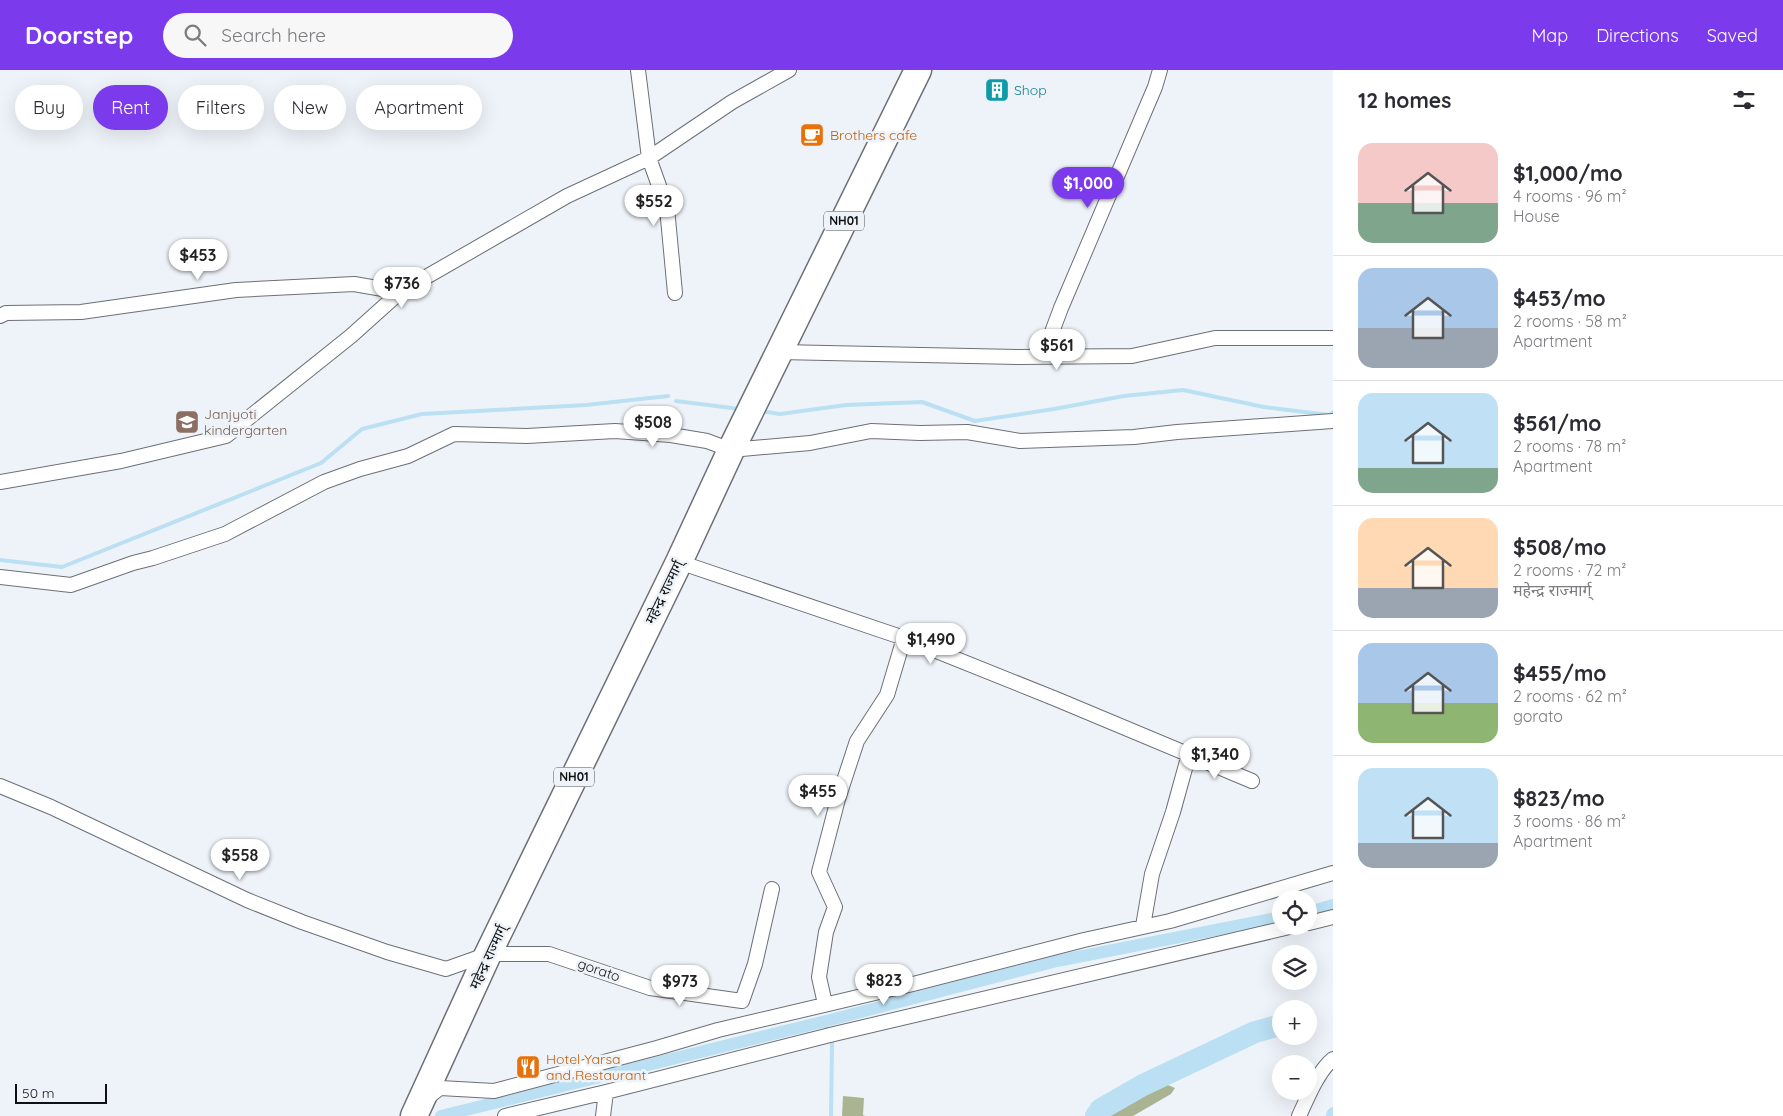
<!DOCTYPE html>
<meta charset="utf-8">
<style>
:root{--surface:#fff;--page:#f7f7f7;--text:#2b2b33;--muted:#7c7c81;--line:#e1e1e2;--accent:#7c3aed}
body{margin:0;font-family:Quicksand,"Noto Sans Devanagari",sans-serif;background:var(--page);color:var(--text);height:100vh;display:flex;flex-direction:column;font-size:19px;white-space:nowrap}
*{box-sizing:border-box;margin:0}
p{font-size:16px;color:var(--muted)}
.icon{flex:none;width:28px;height:28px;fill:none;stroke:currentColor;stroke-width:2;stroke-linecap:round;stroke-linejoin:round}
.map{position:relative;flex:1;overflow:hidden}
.details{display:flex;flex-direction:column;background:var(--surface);width:450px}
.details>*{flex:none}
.top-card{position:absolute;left:15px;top:15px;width:475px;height:45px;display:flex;gap:10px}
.tools{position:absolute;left:1272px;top:820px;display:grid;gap:10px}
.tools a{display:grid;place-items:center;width:45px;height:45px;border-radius:50%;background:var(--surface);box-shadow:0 5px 20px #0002;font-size:25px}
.scale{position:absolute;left:15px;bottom:12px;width:92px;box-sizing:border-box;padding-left:5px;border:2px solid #101113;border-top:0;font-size:14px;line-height:18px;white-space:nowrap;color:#101113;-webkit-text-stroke:4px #eef3f9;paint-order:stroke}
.price{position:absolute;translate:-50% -42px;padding:0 11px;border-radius:18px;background:#fff;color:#222;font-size:16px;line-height:32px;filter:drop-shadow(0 1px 2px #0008)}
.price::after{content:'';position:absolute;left:50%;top:30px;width:15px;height:11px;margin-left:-8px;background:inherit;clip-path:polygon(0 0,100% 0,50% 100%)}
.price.active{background:var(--accent);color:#fff}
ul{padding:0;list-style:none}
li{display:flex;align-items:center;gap:15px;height:125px;padding:0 25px}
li+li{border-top:1px solid var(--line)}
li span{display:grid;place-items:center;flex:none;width:140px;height:100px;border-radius:15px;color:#555}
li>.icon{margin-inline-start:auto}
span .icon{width:60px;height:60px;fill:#fffc;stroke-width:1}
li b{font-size:21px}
h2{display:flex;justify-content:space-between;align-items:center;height:60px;padding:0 25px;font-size:21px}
.chip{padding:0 18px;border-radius:22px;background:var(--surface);box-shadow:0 5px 20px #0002;font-size:18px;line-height:45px}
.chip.active{background:var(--accent);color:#fff}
header{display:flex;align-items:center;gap:30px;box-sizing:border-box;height:70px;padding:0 25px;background:var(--accent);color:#fff}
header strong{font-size:24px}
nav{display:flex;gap:28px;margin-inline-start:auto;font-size:18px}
.search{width:350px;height:45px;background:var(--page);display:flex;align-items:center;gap:12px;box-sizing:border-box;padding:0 18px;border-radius:28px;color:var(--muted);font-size:19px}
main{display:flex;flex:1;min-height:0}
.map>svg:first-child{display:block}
.forest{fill:#aab493}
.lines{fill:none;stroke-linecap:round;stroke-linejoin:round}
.stream{stroke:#bbe0f3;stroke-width:4}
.canal{stroke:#bbe0f3;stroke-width:12}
.river{stroke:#bbe0f3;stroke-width:22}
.street-casing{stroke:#6c7076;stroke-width:16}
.highway-casing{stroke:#6c7076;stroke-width:29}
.street{stroke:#fff;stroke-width:14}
.highway{stroke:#fff;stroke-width:26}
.labels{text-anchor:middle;stroke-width:5;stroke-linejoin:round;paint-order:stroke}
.shield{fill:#eef3f9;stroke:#535558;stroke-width:1}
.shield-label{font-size:12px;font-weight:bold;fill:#101113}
.culture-label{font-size:14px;fill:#0d838f;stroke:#eef3f9;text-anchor:start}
.food-label{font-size:14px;fill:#c56008;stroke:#eef3f9;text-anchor:start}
.education-label{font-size:14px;fill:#785e54;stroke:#eef3f9;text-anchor:start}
.street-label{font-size:14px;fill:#101113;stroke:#eef3f9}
</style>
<header>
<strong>Doorstep</strong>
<div class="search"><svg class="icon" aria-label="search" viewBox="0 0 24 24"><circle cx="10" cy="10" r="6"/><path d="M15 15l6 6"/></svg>Search here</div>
<nav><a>Map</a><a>Directions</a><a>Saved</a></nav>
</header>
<main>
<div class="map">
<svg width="1333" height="1046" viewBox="0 0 1333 1046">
<rect width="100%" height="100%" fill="#eef3f9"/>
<path class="forest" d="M 1161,1012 L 1175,1018 L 1171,1024 L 1133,1046 L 1094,1046 Z
M 843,1026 L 864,1028 L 863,1045 L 865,1046 L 842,1046 Z"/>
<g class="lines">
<path class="stream" d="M 676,331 L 740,339
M 760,341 L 780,344 L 846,335 L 922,332 L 975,351 L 1054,339 L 1124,326 L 1183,320 L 1264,337 L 1329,345 L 1333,342
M 0,490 L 62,497 L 321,393 L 362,359 L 422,344 L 586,335 L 668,326
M 826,951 L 826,958
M 831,1046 L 832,973"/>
<path class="canal" d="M 1309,842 L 1333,835
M 441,1046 L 826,951 L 1057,891 L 1281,847
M 1332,1046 L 1333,1043"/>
<path class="river" d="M 1096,1046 L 1101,1039 L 1143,1015 L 1255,962 L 1281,955"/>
<defs>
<path id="street" d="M 638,0 L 649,88 L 667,138 L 675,223
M 0,246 L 6,243 L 81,242 L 236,220 L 354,214 L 400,222
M 779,282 L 1018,287 L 1132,286 L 1215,268 L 1333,268
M 1043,286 L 1061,238 L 1155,17 L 1160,0
M 0,412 L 121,391 L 226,366 L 351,266 L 400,222 L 567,126 L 649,88 L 732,32 L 789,0
M 679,492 L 904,568 L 1056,629 L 1252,711
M 0,507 L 71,515 L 133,493 L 153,488 L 225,464 L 324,412 L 360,399 L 408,386 L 454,364 L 527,366 L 615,361 L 671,365 L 707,371 L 731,380 L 810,373 L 871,361 L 920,363 L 967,362 L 1020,371 L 1134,367 L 1177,362 L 1333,351
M 0,716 L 51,737 L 247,830 L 302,852 L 387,882 L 446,899 L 488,884 L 549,884 L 650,918 L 742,931 L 755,894 L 772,819
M 1309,853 L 1333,847
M 1143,856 L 1152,804 L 1173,742 L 1189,684
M 825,934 L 819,907 L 826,862 L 835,837 L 819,802 L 838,729 L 857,671 L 887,625 L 904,568
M 606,1022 L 834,964 L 1294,856
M 427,1028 L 440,1018 L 494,1021 L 657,978 L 718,960 L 913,914 L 1084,870 L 1170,851 L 1333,803
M 505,1046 L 606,1022 L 603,1046
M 1299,1046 C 1307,1029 1318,1001 1333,989"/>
<path id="highway" d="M 414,1046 L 488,884 L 679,492 L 731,380 L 918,0"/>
</defs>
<use href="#street" class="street-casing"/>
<use href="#highway" class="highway-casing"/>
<use href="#street" class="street"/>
<use href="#highway" class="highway"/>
</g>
<defs>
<symbol id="building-square" viewBox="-11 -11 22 22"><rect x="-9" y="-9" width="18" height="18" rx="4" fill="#0f9aa8" stroke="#eef3f9"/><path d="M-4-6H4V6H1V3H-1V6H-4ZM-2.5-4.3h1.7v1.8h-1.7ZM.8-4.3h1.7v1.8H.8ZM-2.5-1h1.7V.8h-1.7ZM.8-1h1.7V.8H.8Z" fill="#fff"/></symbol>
<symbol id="cafe-square" viewBox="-11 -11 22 22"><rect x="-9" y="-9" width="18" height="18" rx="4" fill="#e8710a" stroke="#eef3f9"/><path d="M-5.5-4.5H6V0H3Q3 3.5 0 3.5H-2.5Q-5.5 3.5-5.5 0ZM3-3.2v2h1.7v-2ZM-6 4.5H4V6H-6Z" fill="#fff"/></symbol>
<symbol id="school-square" viewBox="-11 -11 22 22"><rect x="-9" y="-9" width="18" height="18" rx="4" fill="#8d6e63" stroke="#eef3f9"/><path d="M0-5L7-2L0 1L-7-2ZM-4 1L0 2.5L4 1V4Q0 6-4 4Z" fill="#fff"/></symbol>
<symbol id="restaurant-square" viewBox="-11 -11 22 22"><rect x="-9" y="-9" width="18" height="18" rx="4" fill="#e8710a" stroke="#eef3f9"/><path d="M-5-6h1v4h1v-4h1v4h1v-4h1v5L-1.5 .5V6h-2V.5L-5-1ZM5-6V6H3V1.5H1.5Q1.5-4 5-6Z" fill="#fff"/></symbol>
</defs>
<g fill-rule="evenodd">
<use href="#building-square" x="983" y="6" width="28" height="28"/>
<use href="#cafe-square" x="798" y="51" width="28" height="28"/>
<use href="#school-square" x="173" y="338" width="28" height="28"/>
<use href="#restaurant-square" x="514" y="983" width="28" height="28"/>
</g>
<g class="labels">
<g class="shield">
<rect x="824" y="141.5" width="40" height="19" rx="4"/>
<rect x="554" y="697.5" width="40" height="19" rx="4"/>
</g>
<g class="shield-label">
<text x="844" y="155">NH01</text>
<text x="574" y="711">NH01</text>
</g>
<g class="culture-label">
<text x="1014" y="25">Shop</text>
</g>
<g class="food-label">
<text x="830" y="70">Brothers cafe</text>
<text x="546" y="994">Hotel Yarsa<tspan x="546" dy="16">and Restaurant</tspan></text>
</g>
<g class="education-label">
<text x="204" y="349">Janjyoti<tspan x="204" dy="16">kindergarten</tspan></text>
</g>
<g class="street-label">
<text transform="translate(664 522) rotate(-64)" y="5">महेन्द्र राज्मार्ग्</text>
<text transform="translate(488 887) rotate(-65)" y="5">महेन्द्र राज्मार्ग्</text>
<text transform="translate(599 900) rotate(19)" y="5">gorato</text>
</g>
</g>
</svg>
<div class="tools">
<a><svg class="icon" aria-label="locate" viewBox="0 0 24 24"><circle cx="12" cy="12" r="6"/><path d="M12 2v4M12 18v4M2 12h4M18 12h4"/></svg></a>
<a><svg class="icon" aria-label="layers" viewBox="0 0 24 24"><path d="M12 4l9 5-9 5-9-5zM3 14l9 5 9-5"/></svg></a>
<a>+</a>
<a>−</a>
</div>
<div class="scale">50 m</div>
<b class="price active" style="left:1088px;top:139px">$1,000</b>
<b class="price" style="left:654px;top:157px">$552</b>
<b class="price" style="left:198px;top:211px">$453</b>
<b class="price" style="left:402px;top:239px">$736</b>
<b class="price" style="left:1057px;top:301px">$561</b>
<b class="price" style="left:653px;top:378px">$508</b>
<b class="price" style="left:931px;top:595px">$1,490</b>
<b class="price" style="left:1215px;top:710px">$1,340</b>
<b class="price" style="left:818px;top:747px">$455</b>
<b class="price" style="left:240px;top:811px">$558</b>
<b class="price" style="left:884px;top:936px">$823</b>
<b class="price" style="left:680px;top:937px">$973</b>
<div class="top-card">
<a class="chip">Buy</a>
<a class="chip active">Rent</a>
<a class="chip">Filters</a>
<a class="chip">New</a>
<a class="chip">Apartment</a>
</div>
</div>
<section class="details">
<h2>12 homes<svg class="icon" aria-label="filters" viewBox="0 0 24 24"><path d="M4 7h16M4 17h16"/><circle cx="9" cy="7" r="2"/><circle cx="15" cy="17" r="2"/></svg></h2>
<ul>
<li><span style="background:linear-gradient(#f6c9c9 60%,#7fa58c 0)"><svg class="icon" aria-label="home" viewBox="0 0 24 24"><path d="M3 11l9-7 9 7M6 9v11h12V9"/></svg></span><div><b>$1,000/mo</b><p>4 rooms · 96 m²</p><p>House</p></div></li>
<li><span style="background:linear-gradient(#a9c7e8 60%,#9aa5b1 0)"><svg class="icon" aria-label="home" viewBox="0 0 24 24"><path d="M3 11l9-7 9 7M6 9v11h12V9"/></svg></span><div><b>$453/mo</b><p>2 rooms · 58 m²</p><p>Apartment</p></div></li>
<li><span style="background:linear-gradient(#bfe0f5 75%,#7fa58c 0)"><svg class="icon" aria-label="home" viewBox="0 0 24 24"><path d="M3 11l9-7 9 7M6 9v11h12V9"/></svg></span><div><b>$561/mo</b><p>2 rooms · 78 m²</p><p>Apartment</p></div></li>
<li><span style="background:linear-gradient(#ffd9b3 70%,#9aa5b1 0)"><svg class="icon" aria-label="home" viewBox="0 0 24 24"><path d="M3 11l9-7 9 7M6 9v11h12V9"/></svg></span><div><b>$508/mo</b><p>2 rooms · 72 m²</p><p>महेन्द्र राज्मार्ग्</p></div></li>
<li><span style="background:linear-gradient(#a9c7e8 60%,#8fb573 0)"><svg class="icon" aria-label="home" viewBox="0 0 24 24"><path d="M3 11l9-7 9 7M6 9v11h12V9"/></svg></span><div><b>$455/mo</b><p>2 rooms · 62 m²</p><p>gorato</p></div></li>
<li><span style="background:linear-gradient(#bfe0f5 75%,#9aa5b1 0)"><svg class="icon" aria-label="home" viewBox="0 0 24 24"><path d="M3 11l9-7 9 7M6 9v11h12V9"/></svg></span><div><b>$823/mo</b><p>3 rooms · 86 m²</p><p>Apartment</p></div></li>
</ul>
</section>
</main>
